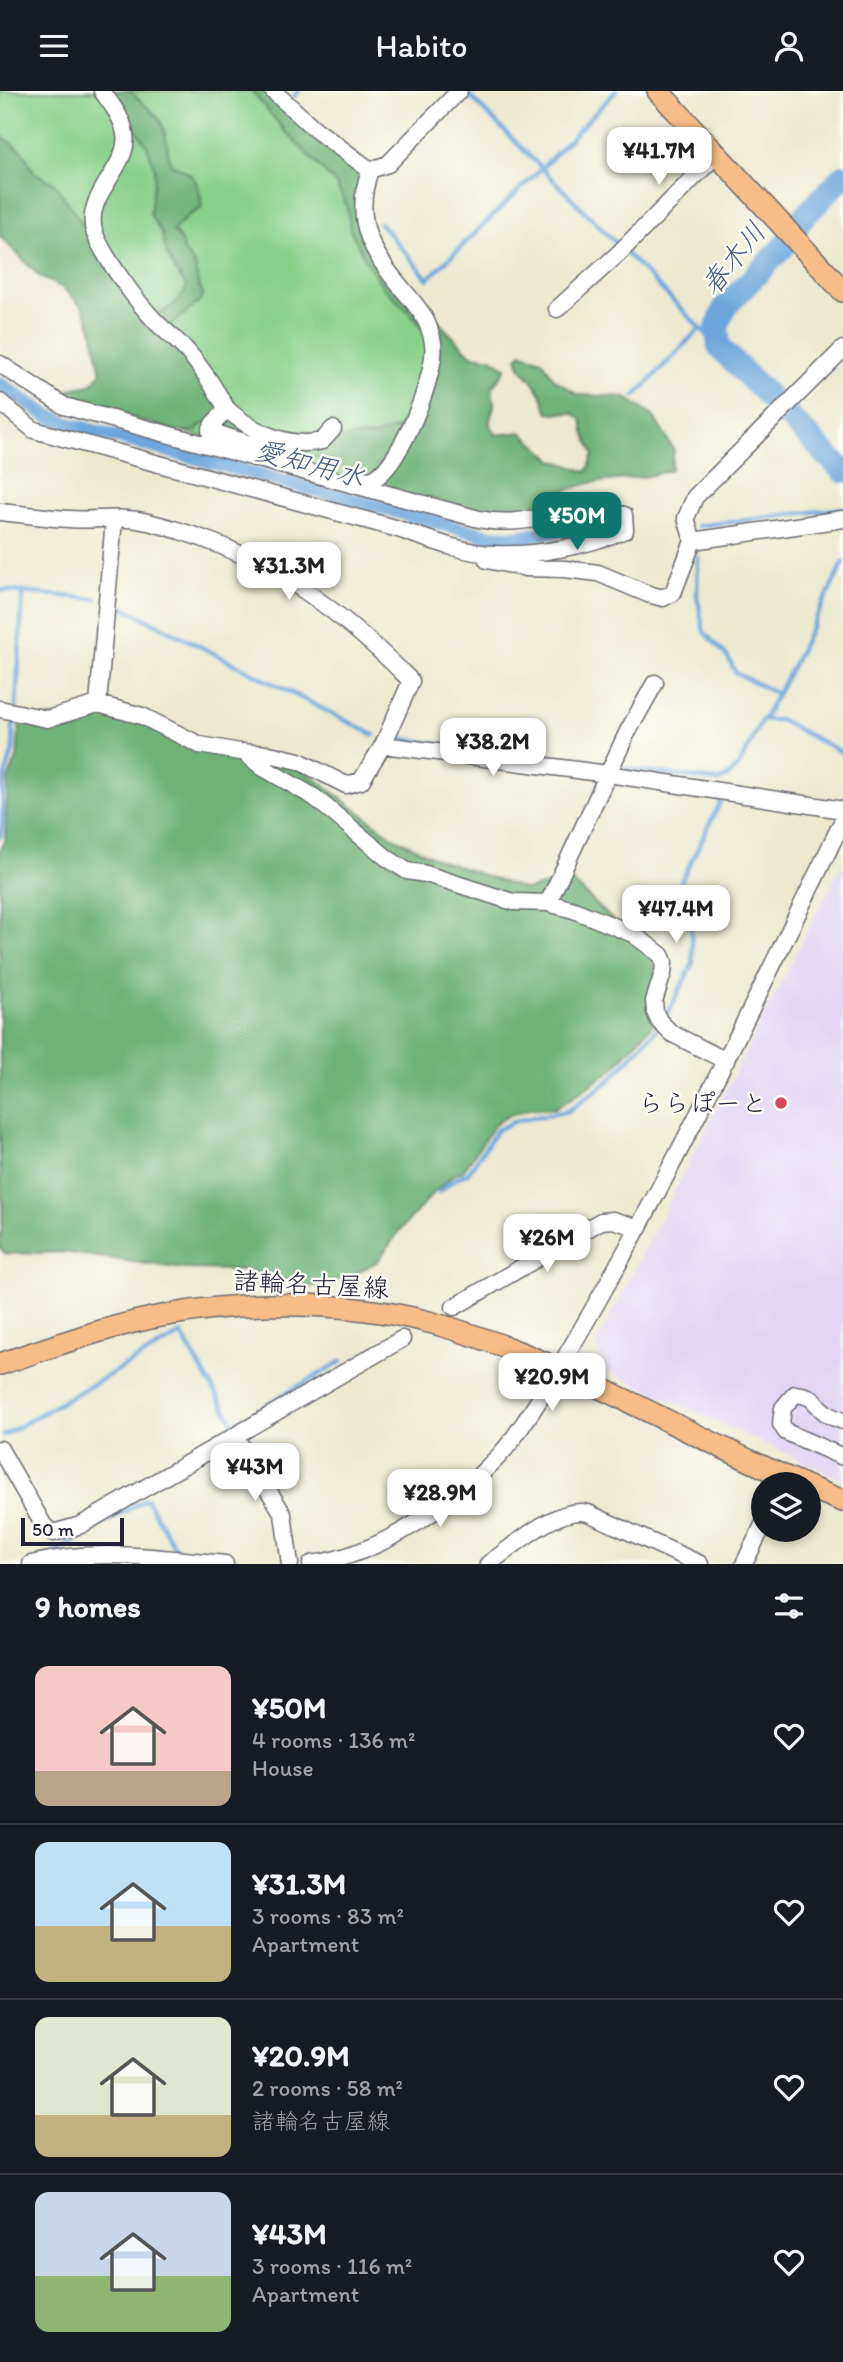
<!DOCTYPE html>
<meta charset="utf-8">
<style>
:root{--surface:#171b24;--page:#20242c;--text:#f1f3f6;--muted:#9ea1a6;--line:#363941;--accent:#0f766e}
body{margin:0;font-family:Itim,"Klee One",sans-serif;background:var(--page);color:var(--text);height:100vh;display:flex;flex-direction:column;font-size:26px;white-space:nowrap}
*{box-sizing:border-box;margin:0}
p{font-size:23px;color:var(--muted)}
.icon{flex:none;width:38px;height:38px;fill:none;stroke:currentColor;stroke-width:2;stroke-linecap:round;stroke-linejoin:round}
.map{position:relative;height:1473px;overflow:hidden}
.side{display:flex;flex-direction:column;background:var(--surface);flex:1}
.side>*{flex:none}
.controls{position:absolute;left:751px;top:1381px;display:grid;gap:14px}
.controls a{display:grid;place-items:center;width:70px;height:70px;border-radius:50%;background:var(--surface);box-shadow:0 4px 10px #0003;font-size:35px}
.scale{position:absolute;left:21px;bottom:18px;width:103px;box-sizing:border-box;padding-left:7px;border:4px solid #22223b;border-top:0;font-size:19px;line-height:24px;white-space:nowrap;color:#22223b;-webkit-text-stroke:5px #fdfcf7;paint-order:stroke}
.price{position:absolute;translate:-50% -60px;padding:0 16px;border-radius:14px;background:#fff;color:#222;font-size:23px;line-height:46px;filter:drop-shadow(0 2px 4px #0008)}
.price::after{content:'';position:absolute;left:50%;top:42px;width:21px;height:16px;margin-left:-10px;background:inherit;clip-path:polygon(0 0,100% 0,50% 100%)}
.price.on{background:var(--accent);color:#fff}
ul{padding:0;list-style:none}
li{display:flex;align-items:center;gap:21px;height:175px;padding:0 35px}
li+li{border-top:2px solid var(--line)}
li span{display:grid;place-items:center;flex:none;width:196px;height:140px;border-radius:14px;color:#555}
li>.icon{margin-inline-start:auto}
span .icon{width:84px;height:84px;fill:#fffc;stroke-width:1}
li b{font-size:30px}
h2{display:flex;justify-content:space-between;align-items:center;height:84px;padding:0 35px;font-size:30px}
header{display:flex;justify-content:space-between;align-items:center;height:91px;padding:0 35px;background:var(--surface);font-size:32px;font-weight:600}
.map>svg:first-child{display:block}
.built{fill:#e1d4f4}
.green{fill:#89d08b;stroke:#567963;stroke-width:2}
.forest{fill:#6eb277;stroke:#486a59;stroke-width:2}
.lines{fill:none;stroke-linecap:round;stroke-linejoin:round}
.stream{stroke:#6ca6dc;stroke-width:4.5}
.canal{stroke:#6ca6dc;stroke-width:14}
.river{stroke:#6ca6dc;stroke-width:24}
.minor-casing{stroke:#69686f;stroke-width:19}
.major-casing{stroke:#69686f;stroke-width:24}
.minor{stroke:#fff;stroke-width:16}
.major{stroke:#f7bd88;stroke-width:21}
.poi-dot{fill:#d1495b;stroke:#fdfcf7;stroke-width:2.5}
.labels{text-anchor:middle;stroke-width:5;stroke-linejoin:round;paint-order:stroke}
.poi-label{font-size:26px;fill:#22223b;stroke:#fdfcf7;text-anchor:end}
.street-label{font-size:26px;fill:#22223b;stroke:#fdfcf7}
.water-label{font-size:28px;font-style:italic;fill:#435d83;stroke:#fdfcf7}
</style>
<header><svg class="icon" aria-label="menu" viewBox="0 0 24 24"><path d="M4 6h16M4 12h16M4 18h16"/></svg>Habito<svg class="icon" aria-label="person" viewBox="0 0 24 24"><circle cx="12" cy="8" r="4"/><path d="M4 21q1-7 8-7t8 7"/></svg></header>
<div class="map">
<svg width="843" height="1473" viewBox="0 0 843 1473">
<rect width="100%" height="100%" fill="#fdfcf7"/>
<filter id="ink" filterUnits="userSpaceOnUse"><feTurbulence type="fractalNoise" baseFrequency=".0143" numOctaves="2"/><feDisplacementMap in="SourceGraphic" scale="14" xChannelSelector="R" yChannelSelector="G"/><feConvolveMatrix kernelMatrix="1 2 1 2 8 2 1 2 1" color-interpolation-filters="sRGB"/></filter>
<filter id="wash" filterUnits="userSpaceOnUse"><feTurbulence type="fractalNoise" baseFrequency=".00686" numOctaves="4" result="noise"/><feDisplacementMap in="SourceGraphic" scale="28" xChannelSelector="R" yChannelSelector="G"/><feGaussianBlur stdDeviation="1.57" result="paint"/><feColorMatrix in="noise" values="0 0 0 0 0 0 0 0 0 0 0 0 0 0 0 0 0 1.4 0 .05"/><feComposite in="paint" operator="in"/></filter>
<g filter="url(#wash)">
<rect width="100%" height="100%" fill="#ede9cf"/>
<path class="built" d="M 843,771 L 843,1389 L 605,1279 L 596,1254 Z"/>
<path class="green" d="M 0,0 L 267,0 L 372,139 L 384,164 L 440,233 L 471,264 L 491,267 L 506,277 L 492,297 L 494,314 L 489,332 L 497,344 L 383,398 L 67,307 L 70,298 L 91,294 L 101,282 L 92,237 L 83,216 L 62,196 L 40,186 L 0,145 Z"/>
<path class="forest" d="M 112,0 L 131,0 C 139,11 152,18 160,29 C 168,42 166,58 171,73 C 196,83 199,90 202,117 L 189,124 L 173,140 L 181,149 L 183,158 L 195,174 L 198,192 L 203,203 L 199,211 L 171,234 L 219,316 L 272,338 L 313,348 L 373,345 L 398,337 L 425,319 L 438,261 L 414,226 L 383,196 L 365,168 L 350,138 L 347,115 L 336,93 L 284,39 L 252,0 L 267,0 L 361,79 L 372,139 L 384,164 L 440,233 L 471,264 L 491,267 L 506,277 L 492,297 L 494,314 L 489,332 L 496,344 L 521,341 L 553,369 L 587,381 L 594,363 L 584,342 L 582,329 L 572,322 L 548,322 C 544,311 541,299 532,290 C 524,281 520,279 517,266 L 521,262 L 542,269 L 554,288 L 579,304 L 625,306 L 653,325 L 674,359 L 671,379 L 649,385 L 590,392 L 554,403 L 516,423 L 496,429 L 383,398 L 329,368 L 310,366 L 221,337 L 214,329 L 199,335 L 197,340 L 175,340 L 67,307 L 70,298 L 91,294 L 101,282 L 92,237 L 83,216 L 62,196 L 40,186 L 0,145 L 0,44 L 22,60 L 35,82 L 54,92 L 148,227 C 165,221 179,213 187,196 L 177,182 L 167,164 L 162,143 L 150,123 L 155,79 L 147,55 L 117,12 Z
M 101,622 L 119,624 L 239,665 L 248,672 L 298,675 L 393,746 L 437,768 L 526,799 L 570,788 L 656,870 C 656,896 640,907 653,933 L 613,978 L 569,1009 L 553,1018 L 529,1018 L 510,1024 L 495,1033 L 463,1080 L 453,1084 L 431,1105 L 400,1139 L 378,1170 L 351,1185 L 310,1196 L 246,1179 L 184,1178 L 63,1161 L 6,1163 L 0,1157 L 3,1117 L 0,1075 L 0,758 L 5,749 L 8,689 L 17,667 L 20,629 Z"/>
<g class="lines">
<path class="stream" d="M 465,0 L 620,156
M 294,5 L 299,0
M 380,132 L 428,188 L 542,77 L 616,0
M 626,162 L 719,256
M 635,305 L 700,237
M 698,435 L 843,417
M 698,466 L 697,505 L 704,541 L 727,565 L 736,582 L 777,603
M 0,499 L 96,508
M 115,512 L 374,644
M 763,629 L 792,576 L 843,472
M 395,647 L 603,673
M 622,677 L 719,690 C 743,681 749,650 762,629 L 780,629 L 843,662
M 0,746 C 4,730 2,713 3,697 C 5,676 18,660 12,638 L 15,632 L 23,500
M 665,928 L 693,872 L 691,834 L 668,817 L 722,708
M 439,1101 L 452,1090 L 468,1082 L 497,1039 L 515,1030 L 568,1020 L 609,990 L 658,937
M 4,1344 L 181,1243 L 234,1333 L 342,1270
M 55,1462 L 146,1408 L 180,1465"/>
<path class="canal" d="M 0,293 L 45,323 L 68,333 L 489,445 L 516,446 L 618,431"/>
<path class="river" d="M 843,85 L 801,129 L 784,155 L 725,216 L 717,237 L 719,256 L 843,380"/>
</g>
</g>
<g filter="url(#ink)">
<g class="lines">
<defs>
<path id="minor" d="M 102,0 C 111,13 123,27 125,43 C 131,76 81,105 95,143 C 105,168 137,211 156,231 C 166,241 178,250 187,260 C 203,278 215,298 227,318 L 213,333 L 210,340 L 292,367
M 273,0 L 316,39 L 370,79
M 557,218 L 618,163 L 717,63
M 0,273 L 64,315 L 479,428 C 528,439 577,411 624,424 L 625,439 C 586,455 537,465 494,463 C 462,462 425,447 395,437 L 34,339 L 0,311
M 227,318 C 251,340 288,358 322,350 L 333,338
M 354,385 C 361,387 369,391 375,387 C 401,373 438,280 433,252 C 430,231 418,216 405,201 C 372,163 352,130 370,79 L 388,73 L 459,0
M 0,421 C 23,423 46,427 69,428 C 89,430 109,426 128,428 C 146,429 164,435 180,440 C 271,467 345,523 411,590 L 383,654 L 361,690 L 346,694 L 299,670 L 269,663 L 240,661 L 200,654 L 142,625 L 98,613 L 47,628 L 0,618
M 693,450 L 843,428
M 487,469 L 526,477 L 565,478 L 598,482 L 648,503 L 663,507 L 673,502 L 693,450 L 686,427 L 695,406 L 843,258
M 98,613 L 114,428
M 383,654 L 608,683 L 843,719
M 244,661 L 262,676 L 314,706 L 387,767 L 407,780 L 426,783 L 513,811 L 548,812 L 574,819 L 633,843 L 661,864 L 664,871 L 663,882 L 654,910 L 655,921 L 659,930 L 671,942 L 726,970
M 548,812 L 627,642 L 655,592
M 454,1216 L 601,1130 L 613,1129 L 639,1137
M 843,1330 C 838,1328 830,1326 826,1322 C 812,1312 817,1305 795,1303 L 783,1317 L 781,1333 L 786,1341 L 843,1366
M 235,1345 L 283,1423 L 290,1473
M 0,1358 L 44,1435 L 53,1442 L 81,1434 L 402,1248
M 31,1473 C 100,1456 156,1467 225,1473
M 311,1473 C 377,1465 452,1414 497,1367 C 511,1353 521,1336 532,1320 C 560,1277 585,1233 610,1188 C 694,1038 768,884 843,729
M 488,1473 C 513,1456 558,1414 588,1422 L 700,1473
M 744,1473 L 763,1434"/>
<path id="major" d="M 658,0 L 843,200
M 0,1273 C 55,1255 110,1234 167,1224 C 250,1209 348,1210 429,1231 C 561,1266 678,1341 802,1393
M 808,1396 L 843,1410"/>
</defs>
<use href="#minor" class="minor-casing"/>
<use href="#major" class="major-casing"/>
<use href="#minor" class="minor"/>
<use href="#major" class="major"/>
</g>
</g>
<circle class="poi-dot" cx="781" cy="1012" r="7"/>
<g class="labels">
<g class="poi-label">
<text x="767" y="1021">ららぽーと</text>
</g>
<g class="street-label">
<text transform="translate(311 1193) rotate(3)" y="9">諸輪名古屋線</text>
</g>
<g class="water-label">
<text transform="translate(733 167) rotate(-51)" y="10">春木川</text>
<text transform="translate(310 372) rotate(15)" y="10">愛知用水</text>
</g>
</g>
</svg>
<div class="controls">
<a><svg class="icon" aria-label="layers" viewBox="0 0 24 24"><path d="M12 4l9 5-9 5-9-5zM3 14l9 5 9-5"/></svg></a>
</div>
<div class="scale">50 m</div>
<b class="price" style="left:659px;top:96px">¥41.7M</b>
<b class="price on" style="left:577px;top:461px">¥50M</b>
<b class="price" style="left:289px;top:511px">¥31.3M</b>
<b class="price" style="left:493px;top:687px">¥38.2M</b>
<b class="price" style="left:676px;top:854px">¥47.4M</b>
<b class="price" style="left:547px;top:1183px">¥26M</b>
<b class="price" style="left:552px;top:1322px">¥20.9M</b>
<b class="price" style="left:255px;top:1412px">¥43M</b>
<b class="price" style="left:440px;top:1438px">¥28.9M</b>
</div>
<section class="side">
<h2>9 homes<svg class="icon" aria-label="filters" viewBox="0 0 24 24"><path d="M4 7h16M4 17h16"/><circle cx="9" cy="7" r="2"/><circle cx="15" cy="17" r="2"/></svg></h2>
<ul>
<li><span style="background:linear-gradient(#f6c9c9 75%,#b9a48a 0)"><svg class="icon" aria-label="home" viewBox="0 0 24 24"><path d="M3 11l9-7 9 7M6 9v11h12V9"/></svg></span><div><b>¥50M</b><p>4 rooms · 136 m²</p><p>House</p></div><svg class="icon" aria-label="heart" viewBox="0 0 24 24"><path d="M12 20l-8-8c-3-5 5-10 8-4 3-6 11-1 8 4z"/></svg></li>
<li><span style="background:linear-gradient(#bfe0f5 60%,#c2b280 0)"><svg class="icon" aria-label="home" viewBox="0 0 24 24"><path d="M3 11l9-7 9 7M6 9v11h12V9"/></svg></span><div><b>¥31.3M</b><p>3 rooms · 83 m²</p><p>Apartment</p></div><svg class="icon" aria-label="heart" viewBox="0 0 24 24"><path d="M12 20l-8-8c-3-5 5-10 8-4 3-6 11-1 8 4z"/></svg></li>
<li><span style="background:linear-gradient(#dfe7d0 70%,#c2b280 0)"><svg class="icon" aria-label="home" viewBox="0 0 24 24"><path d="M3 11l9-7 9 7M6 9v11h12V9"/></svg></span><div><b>¥20.9M</b><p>2 rooms · 58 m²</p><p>諸輪名古屋線</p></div><svg class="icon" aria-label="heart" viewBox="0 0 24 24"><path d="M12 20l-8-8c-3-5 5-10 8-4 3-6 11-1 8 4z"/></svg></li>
<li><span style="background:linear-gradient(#c9d6e8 60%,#8fb573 0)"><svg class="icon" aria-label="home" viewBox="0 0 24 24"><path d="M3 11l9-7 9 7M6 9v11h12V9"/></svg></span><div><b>¥43M</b><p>3 rooms · 116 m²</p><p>Apartment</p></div><svg class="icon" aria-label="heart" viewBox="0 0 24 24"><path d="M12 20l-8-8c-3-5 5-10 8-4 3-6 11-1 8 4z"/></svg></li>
</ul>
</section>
